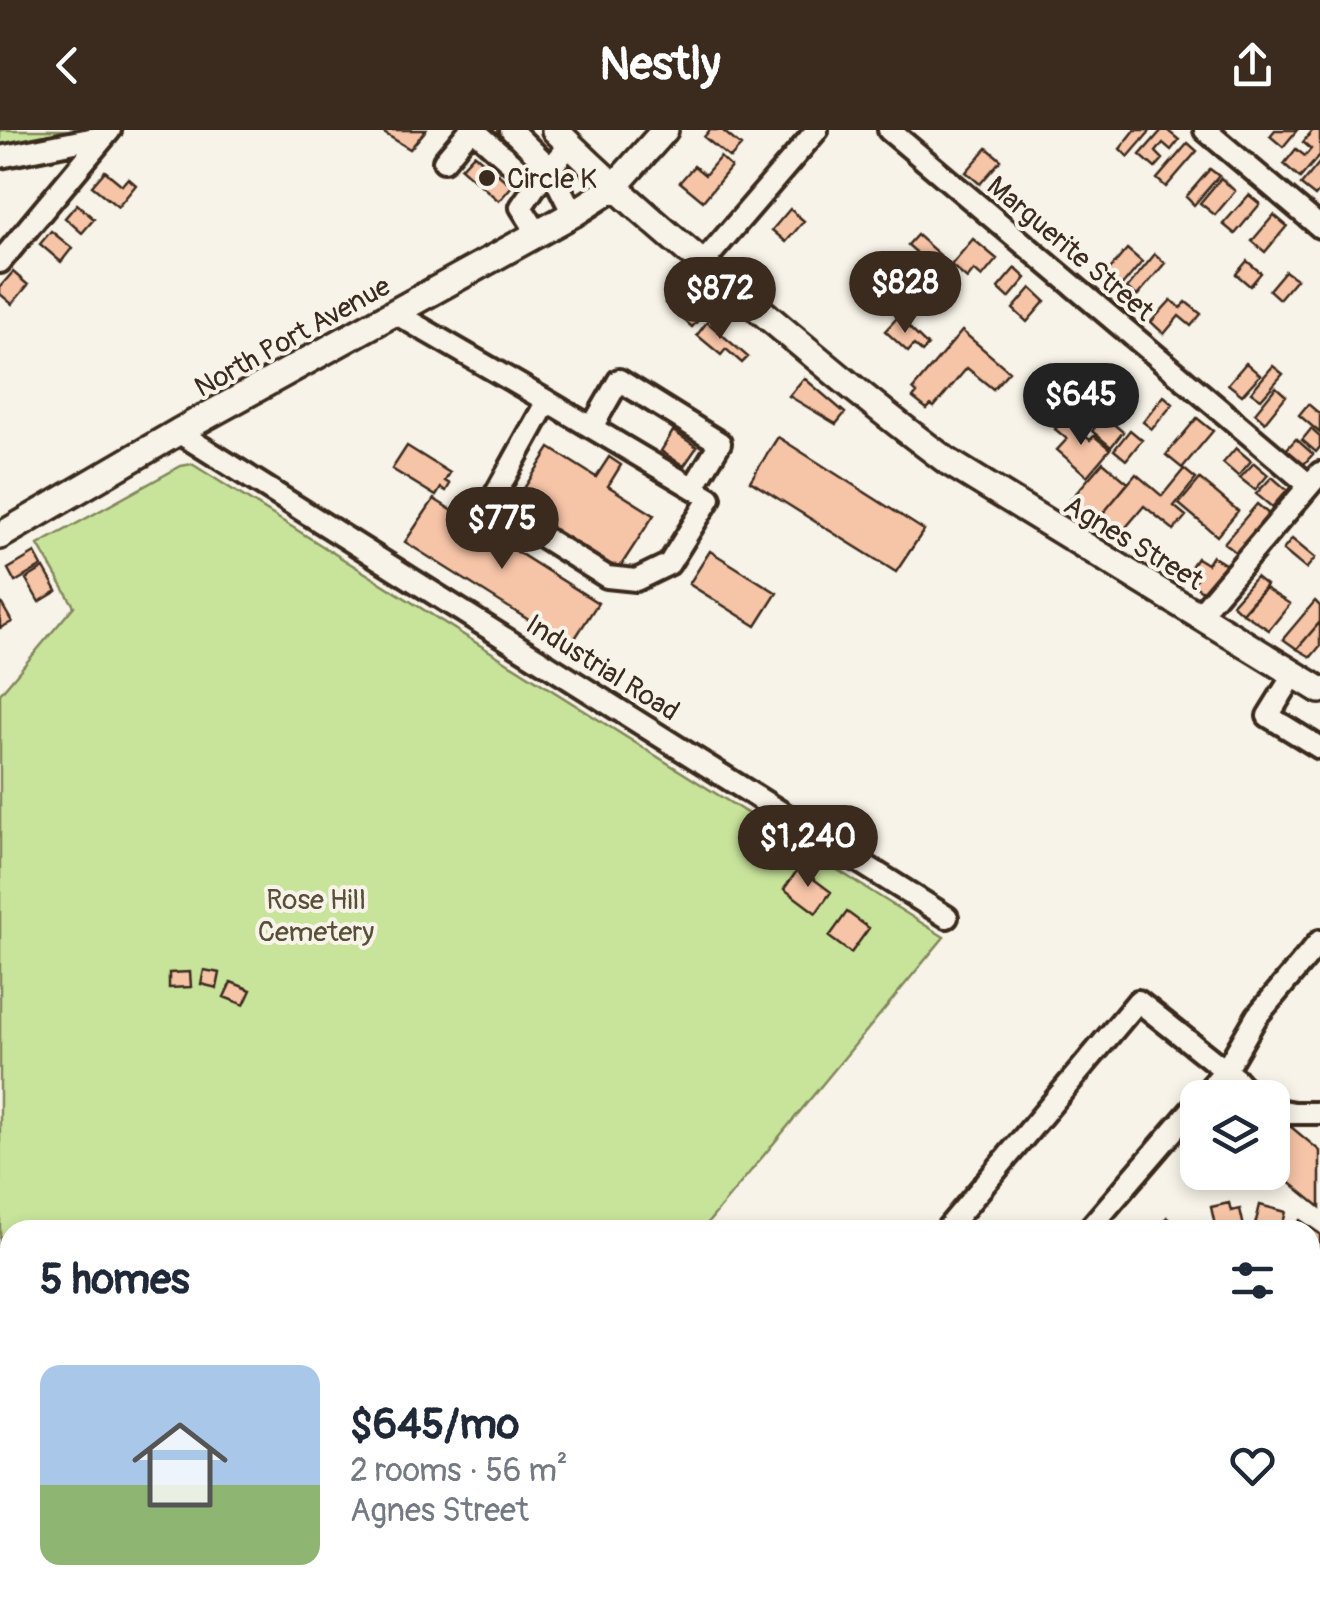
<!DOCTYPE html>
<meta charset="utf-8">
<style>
:root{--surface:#fff;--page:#f2f2f3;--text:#1f2937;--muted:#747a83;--accent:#3b2a1e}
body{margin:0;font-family:Pangolin,sans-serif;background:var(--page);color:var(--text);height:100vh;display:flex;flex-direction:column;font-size:38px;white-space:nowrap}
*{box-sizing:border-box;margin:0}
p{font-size:32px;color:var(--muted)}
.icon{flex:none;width:55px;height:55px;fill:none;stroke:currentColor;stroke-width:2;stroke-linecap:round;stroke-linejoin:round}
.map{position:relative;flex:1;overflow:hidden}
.drawer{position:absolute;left:0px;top:1090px;width:1320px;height:392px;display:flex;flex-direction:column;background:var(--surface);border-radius:30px 30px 0 0;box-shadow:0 5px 15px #0003}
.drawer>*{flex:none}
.controls{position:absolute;left:1180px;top:950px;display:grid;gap:20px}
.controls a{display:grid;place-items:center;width:110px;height:110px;border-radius:20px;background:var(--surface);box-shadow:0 5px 15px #0003;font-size:50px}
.price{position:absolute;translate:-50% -85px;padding:0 22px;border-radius:35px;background:var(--accent);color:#fff;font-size:32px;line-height:65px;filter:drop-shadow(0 2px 5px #0008)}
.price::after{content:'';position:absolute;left:50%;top:60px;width:30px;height:22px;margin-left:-15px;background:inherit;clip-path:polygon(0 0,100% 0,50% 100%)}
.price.selected{background:#222;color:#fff}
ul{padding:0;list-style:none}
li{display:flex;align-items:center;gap:30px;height:250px;padding:0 40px}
li span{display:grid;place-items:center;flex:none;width:280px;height:200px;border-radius:20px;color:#555}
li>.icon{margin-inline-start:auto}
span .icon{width:120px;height:120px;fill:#fffc;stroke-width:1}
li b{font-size:42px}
h2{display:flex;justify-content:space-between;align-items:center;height:120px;padding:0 40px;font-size:42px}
header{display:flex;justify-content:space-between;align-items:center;height:130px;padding:0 40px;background:var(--accent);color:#fff;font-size:45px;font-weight:700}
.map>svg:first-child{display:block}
.green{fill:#c8e49b;stroke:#82875c;stroke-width:2.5}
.building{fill:#f6c4a7;stroke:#3b2a1e;stroke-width:2.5}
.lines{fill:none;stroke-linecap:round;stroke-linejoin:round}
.minor-casing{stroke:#3b2a1e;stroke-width:28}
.major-casing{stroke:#3b2a1e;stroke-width:32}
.minor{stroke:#f7f3e8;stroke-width:20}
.major{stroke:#f7f3e8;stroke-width:25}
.poi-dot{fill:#3b2a1e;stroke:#f7f3e8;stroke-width:4}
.labels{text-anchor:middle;stroke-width:8;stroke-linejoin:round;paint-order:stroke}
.poi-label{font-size:28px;fill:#3b2a1e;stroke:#f7f3e8;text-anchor:start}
.street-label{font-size:28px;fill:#3b2a1e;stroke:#f7f3e8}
.park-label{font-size:28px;fill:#574f37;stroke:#f7f3e8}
</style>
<header><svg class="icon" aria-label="back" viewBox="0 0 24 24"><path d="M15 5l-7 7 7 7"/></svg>Nestly<svg class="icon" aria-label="share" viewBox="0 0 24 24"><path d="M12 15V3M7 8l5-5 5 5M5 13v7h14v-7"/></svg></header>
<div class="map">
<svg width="1320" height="1482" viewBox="0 0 1320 1482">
<rect width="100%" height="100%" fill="#f7f3e8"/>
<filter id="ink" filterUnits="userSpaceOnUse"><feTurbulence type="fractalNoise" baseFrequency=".01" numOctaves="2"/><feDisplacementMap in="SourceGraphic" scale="20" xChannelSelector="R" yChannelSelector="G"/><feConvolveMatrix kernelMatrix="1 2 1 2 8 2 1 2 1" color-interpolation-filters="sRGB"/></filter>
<g filter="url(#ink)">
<path class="green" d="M 0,0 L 84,0 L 0,16 Z
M 192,334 L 944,807 L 702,1100 L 10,1100 L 10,1472 L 393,1473 L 385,1482 L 0,1482 L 0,564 L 74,476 L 38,415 L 181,336 Z"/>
<path class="building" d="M 379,0 L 426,0 L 410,19 Z
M 710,0 L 722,0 L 741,16 L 730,28 L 704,7 Z
M 1135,0 L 1151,0 L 1128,27 L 1120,19 Z
M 1162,0 L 1167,0 L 1179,10 L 1171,20 L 1163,13 L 1156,22 L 1163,29 L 1155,38 L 1140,25 Z
M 1275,0 L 1297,0 L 1283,17 L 1270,6 Z
M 1313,0 L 1320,0 L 1320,25 L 1300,48 L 1284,34 L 1296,19 L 1305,26 L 1311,19 L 1303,12 Z
M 507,2 L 538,32 L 529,41 L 498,10 Z
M 1188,13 L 1197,21 L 1166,57 L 1157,49 Z
M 987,18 L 1001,30 L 980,54 L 966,42 Z
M 474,24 L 512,56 L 499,71 L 461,38 Z
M 720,27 L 731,37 L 703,71 L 680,52 L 694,36 L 705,45 Z
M 1320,32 L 1320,60 L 1315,66 L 1301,55 Z
M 1210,39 L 1219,46 L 1194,75 L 1186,67 Z
M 105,41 L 122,55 L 128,48 L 136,55 L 118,77 L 92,56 Z
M 1221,48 L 1235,61 L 1215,85 L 1200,73 Z
M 1249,65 L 1260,74 L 1235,104 L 1223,94 Z
M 77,74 L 94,89 L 82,103 L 65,88 Z
M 790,79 L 804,91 L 786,112 L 772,100 Z
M 1274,85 L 1287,96 L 1265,122 L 1252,111 Z
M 51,101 L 72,118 L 61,132 L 40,114 Z
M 917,105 L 940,125 L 923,144 L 908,132 L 916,122 L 908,115 Z
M 973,109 L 997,129 L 982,147 L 974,140 L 967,149 L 951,135 Z
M 1127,119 L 1142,132 L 1120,158 L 1105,145 Z
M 1155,124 L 1165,133 L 1137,166 L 1127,158 Z
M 1247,131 L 1261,143 L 1250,156 L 1236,144 Z
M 1015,138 L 1026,148 L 1009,168 L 998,158 Z
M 893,139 L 913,156 L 899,171 L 880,154 Z
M 1285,141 L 1296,149 L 1279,169 L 1269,160 Z
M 13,142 L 28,155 L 12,174 L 0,164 L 0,157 Z
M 678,158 L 705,183 L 692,197 L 665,173 Z
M 1031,158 L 1045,171 L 1027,192 L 1013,179 Z
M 1171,170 L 1181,178 L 1186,172 L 1201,184 L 1191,196 L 1179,186 L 1164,204 L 1151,192 Z
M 898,187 L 928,216 L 922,222 L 914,215 L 908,222 L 885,201 Z
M 707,192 L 748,227 L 742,233 L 726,219 L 721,225 L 697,205 Z
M 962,201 L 1009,241 L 993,259 L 967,238 L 934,277 L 931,275 L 927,279 L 913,268 L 917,263 L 913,259 Z
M 1246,233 L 1260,245 L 1242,265 L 1228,254 Z
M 1273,236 L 1283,244 L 1261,269 L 1251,262 Z
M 804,248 L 845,283 L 836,294 L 789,266 Z
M 1276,257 L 1286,266 L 1265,292 L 1255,283 Z
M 1164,266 L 1173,274 L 1152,299 L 1143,292 Z
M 1308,274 L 1320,284 L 1320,303 L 1299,285 Z
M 1104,286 L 1123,302 L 1111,317 L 1092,301 Z
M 1064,288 L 1090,310 L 1094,306 L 1110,319 L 1087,346 L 1057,320 L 1067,309 L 1055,299 Z
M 1197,288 L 1213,301 L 1182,338 L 1166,325 Z
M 1311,299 L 1320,307 L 1320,317 L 1316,322 L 1302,310 Z
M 1130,300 L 1142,310 L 1126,330 L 1114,320 Z
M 673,301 L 697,317 L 684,336 L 661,321 Z
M 778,307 L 924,400 L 896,442 L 750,351 Z
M 1296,309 L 1313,324 L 1303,335 L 1286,320 Z
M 407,316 L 450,343 L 445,351 L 450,354 L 446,361 L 441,358 L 436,366 L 392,339 Z
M 550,318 L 596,347 L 609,327 L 621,335 L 608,356 L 654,385 L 618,440 L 514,374 Z
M 1236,318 L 1251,331 L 1238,346 L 1223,333 Z
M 1103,332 L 1128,353 L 1096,392 L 1070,370 Z
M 1254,333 L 1268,345 L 1255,360 L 1240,348 Z
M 1184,339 L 1196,349 L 1174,376 L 1186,386 L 1174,400 L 1144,376 L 1116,409 L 1094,394 L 1136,344 L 1162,366 Z
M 1272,347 L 1287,360 L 1272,377 L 1256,364 Z
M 1200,349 L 1238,381 L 1217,406 L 1179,374 Z
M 434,369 L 598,473 L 570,516 L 405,412 Z
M 1257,374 L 1270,385 L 1238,424 L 1224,413 Z
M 1292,409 L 1315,428 L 1306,439 L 1283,420 Z
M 710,421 L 777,463 L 756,496 L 689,454 Z
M 35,423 L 42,436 L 15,452 L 8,439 Z
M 1212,426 L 1228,436 L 1209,465 L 1193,455 L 1197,447 L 1188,441 L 1197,428 L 1207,434 Z
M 44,438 L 57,461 L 39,472 L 26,449 Z
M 1256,447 L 1266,455 L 1242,483 L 1232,474 Z
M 1265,458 L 1290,474 L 1269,500 L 1243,483 Z
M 0,471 L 12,492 L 0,498 Z
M 1315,471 L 1320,476 L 1320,492 L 1297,519 L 1283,509 Z
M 1320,492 L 1320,516 L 1311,527 L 1297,519 Z
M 799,738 L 831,762 L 816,783 L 784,759 Z
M 847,782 L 869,798 L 851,823 L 829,807 Z
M 204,840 L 220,843 L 217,858 L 201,854 Z
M 190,842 L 191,857 L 169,858 L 169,843 Z
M 231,852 L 251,860 L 244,875 L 224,867 Z
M 1290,996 L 1320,1021 L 1320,1077 L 1272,1038 L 1272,1016 Z
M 1229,1073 L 1231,1081 L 1240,1079 L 1244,1097 L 1216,1100 L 1211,1077 Z
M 1260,1075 L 1286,1082 L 1281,1100 L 1254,1099 Z
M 1167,1087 L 1178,1096 L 1175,1100 L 1156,1100 Z
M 1300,1090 L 1320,1104 L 1320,1123 L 1312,1133 L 1310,1100 L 1292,1100 Z
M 1313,1137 L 1320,1143 L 1320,1172 L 1310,1164 Z
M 1310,1257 L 1317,1258 L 1311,1296 L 1320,1297 L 1319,1307 L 1310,1306 Z
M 1320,1392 L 1320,1425 L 1312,1418 L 1318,1411 L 1310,1404 Z
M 1009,1472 L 1050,1472 L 1042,1482 L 1019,1482 Z
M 1141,1472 L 1169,1472 L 1170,1473 L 1163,1482 L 1133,1482 Z
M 1254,1472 L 1280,1472 L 1287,1478 L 1284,1482 L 1246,1482 Z"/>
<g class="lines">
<defs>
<path id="minor" d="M 474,0 L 536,55 L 570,15
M 511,0 L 550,38 L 573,84
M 889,0 L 1309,355
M 1205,0 L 1320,97
M 0,27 L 105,6
M 444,31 L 470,0
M 536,55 L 521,77 L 538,104
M 0,132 L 110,0
M 702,134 L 817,0
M 395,183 L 547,271 L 490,374 L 607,447 L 636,450 L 669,434 L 710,368 L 547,271
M 592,297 L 619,250 L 720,313 L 693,358
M 178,302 L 947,787
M 1198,486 L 1320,343
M 1294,544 L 1268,586 L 1320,618
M 1201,968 L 1225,941 L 1257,886 L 1320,811
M 1272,979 L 1294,983 L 1320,983
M 946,1100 L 1138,871 L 1236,949 L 1253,968
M 1088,1100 L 1198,972
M 1310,1217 L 1320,1225
M 1310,1353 L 1320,1340
M 1310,1458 L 1320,1466
M 652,1472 L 666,1482
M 421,1482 L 429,1472
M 459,1482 L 467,1472
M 546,1482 L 554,1472
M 630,1482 L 638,1472
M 960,1482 L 968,1472
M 1205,1482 L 1213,1472"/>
<path id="major" d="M 555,0 C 620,65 690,124 762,182 C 823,233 883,284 947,331 L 1320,560
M 0,406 L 178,302 L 573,84 L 613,58 L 665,0"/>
</defs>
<use href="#minor" class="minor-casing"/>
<use href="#major" class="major-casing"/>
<use href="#minor" class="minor"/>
<use href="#major" class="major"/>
</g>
</g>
<circle class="poi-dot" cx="487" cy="48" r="10"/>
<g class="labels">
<g class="poi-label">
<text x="507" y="58">Circle K</text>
</g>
<g class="street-label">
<text transform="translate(1071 118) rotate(40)" y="10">Marguerite Street</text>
<text transform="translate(292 206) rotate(-29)" y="10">North Port Avenue</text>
<text transform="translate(1134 412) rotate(31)" y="10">Agnes Street</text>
<text transform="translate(603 537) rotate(32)" y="10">Industrial Road</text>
</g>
<g class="park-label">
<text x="316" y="779">Rose Hill<tspan x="316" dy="32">Cemetery</tspan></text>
</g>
</g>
</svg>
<div class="controls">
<a><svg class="icon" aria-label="layers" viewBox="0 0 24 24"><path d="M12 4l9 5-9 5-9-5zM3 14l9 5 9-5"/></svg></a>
</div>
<b class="price" style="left:905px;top:206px">$828</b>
<b class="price" style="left:720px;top:212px">$872</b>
<b class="price selected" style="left:1081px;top:318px">$645</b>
<b class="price" style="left:502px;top:442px">$775</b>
<b class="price" style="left:808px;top:760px">$1,240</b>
<section class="drawer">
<h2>5 homes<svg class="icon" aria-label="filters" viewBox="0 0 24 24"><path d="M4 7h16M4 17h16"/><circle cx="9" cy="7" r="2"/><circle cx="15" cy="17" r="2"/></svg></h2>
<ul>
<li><span style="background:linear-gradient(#a9c7e8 60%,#8fb573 0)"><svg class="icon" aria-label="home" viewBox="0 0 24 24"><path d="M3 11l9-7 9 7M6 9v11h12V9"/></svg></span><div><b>$645/mo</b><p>2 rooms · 56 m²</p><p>Agnes Street</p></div><svg class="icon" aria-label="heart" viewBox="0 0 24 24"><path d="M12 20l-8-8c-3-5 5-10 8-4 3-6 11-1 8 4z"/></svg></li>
</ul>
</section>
</div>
